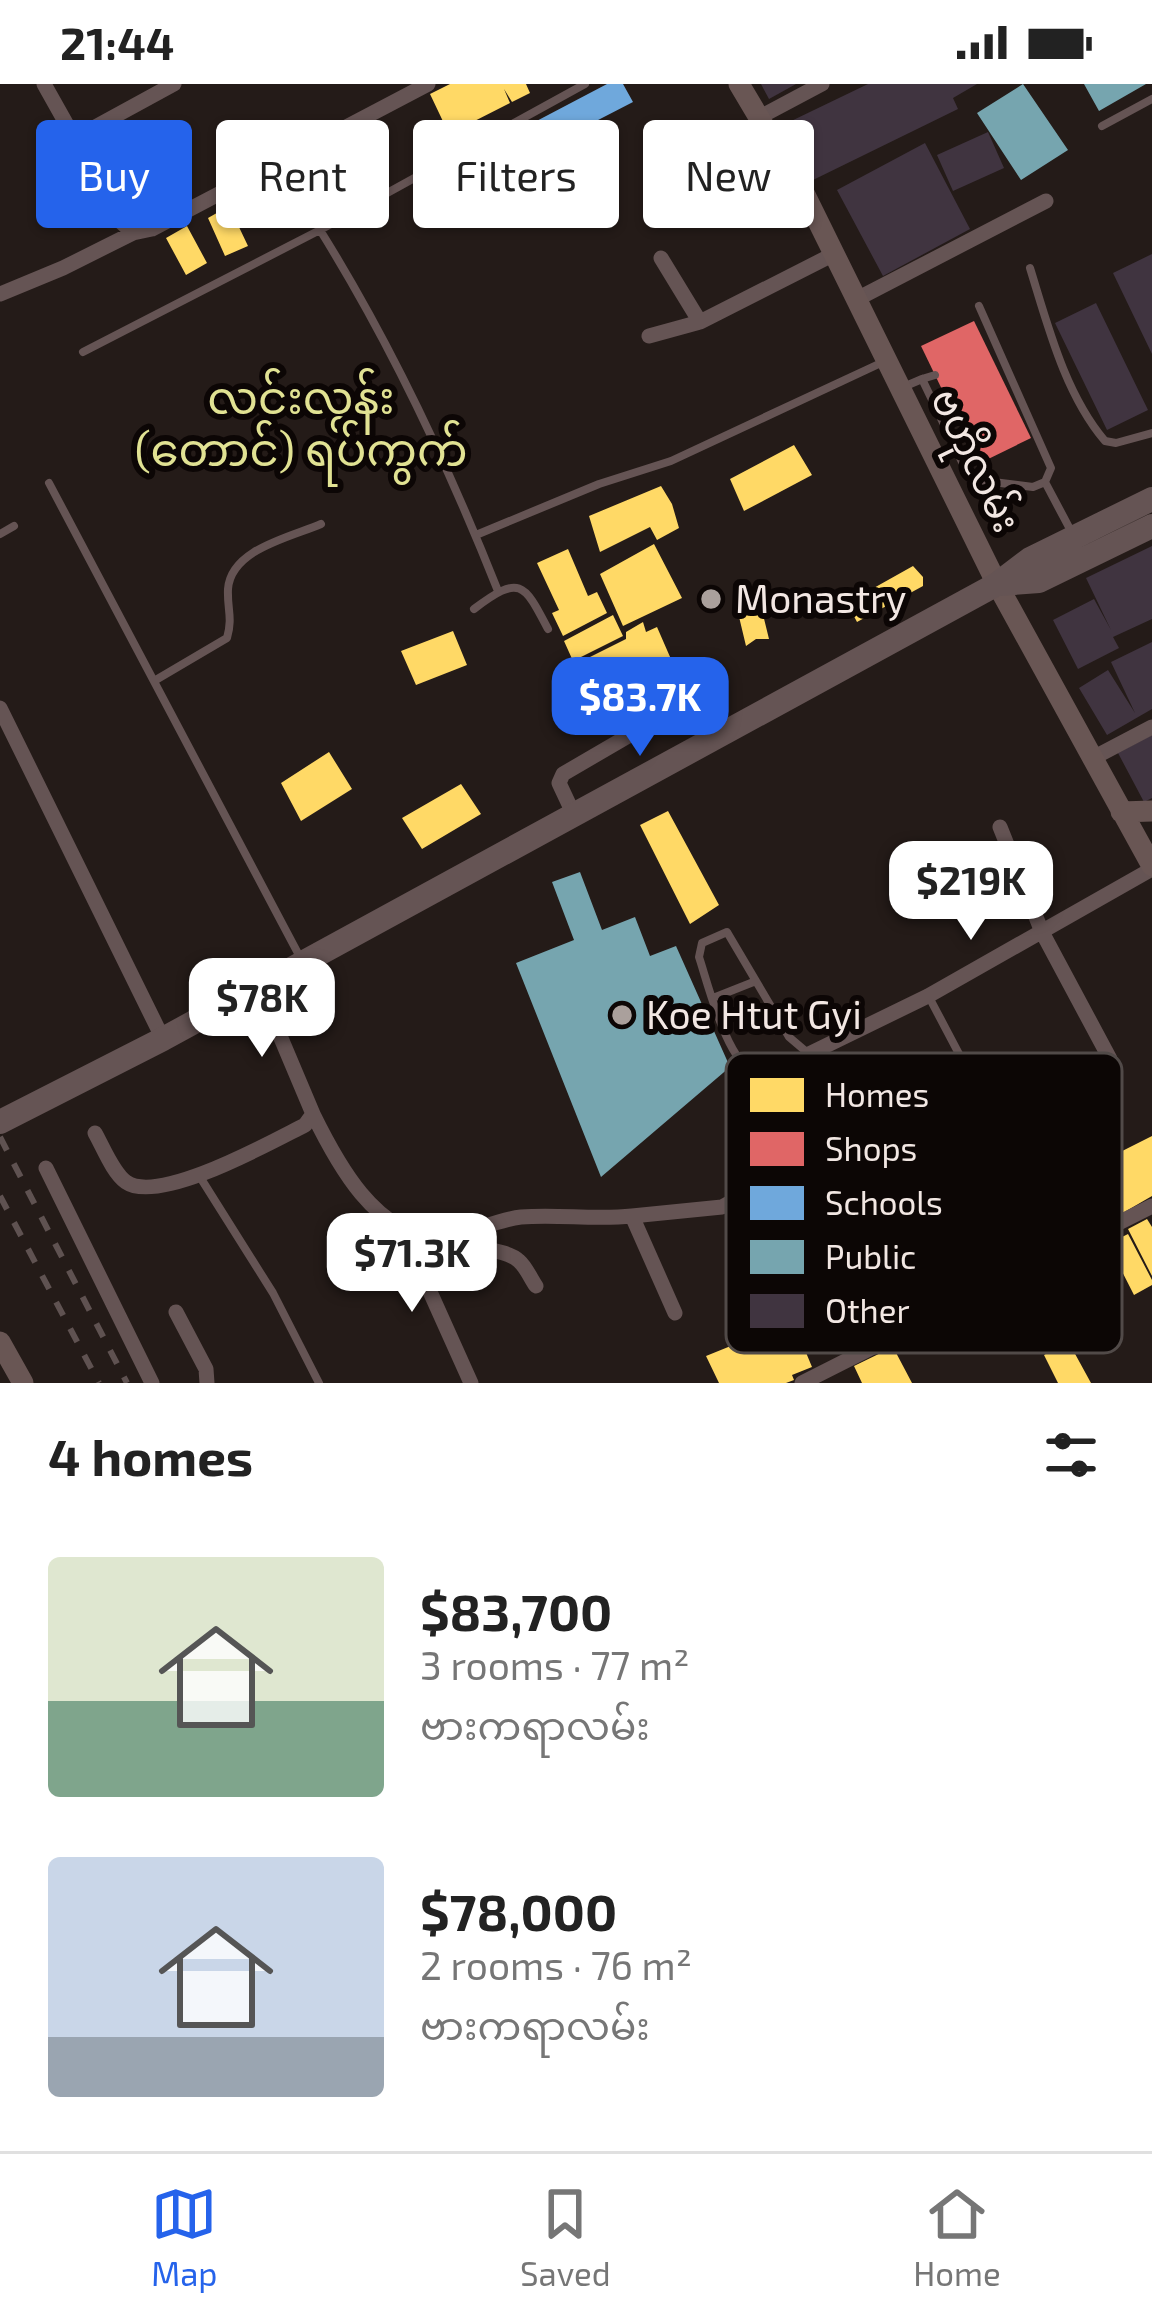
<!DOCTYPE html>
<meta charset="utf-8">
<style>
:root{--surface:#fff;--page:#f6f6f6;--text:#222;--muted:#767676;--line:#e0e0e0;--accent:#2563eb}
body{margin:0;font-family:"Exo 2","Noto Sans Myanmar",sans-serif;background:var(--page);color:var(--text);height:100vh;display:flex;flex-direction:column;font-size:45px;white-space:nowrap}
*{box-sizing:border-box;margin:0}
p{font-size:39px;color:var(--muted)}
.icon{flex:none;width:66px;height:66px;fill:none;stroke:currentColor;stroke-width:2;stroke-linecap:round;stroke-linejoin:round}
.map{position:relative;height:1299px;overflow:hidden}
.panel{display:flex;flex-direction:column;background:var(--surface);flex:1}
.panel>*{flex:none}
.guide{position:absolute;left:36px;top:36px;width:1080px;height:108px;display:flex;gap:24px}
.price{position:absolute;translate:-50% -102px;padding:0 27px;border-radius:24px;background:#fff;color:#222;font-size:39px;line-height:78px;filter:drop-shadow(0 3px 6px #0008)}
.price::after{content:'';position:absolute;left:50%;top:72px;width:36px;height:27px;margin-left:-18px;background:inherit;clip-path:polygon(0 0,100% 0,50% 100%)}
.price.on{background:var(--accent);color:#fff}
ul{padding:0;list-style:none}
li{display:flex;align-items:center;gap:36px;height:300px;padding:0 48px}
li span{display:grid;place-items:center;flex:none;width:336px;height:240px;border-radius:12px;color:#555}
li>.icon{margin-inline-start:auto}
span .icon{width:144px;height:144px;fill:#fffc;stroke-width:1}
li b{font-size:51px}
h2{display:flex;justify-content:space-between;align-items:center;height:144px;padding:0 48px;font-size:51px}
.chip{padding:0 42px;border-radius:12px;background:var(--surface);box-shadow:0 3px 9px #0004;font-size:42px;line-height:108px}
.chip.on{background:var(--accent);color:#fff}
.status{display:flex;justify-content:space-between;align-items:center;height:84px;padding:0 60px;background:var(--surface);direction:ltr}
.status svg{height:33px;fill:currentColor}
.tabs{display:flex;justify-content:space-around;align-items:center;height:168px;border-top:3px solid var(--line);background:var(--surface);font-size:33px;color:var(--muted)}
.tabs a{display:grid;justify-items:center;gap:6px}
.tabs .on{color:var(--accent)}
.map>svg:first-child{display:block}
.homes{fill:#ffd966}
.shops{fill:#e06666}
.schools{fill:#6fa8dc}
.public{fill:#76a5af}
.building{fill:#403440}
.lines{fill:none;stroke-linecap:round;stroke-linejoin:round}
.lane{stroke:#655454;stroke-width:8}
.street{stroke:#655454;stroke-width:15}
.secondary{stroke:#695654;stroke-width:21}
.primary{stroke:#655454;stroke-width:24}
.rail{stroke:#5f5251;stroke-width:6;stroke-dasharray:15 15;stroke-linecap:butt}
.poi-dot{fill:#aaa09c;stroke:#0c0605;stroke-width:4.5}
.labels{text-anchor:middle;stroke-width:12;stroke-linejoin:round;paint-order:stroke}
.street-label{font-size:39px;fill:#f2e7e3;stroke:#0c0605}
.poi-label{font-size:39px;fill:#f2e7e3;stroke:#0c0605;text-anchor:start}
.quarter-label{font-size:45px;fill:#e1e293;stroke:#0c0605}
.key{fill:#0c0605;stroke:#514a48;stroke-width:3}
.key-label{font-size:33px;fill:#f2e7e3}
</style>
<div class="status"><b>21:44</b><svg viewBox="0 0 49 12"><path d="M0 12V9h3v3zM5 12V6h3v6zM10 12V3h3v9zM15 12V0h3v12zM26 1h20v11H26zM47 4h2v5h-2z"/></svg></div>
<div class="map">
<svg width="1152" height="1299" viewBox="0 0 1152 1299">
<rect width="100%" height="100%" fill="#241b18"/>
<path class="homes" d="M 450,0 L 526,0 L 530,9 L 512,18 L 504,5 L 510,19 L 449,50 L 430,10 Z
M 352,53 L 372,93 L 351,103 L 332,63 Z
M 328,62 L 348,103 L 325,115 L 304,74 Z
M 289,88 L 307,127 L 287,137 L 267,97 Z
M 229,122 L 248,162 L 225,172 L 208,134 Z
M 187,142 L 207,179 L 186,191 L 166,154 Z
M 794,361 L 812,391 L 744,427 L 730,395 Z
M 661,402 L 672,420 L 679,444 L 657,456 L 650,443 L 600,468 L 589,432 Z
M 654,460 L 682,514 L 623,542 L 600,490 Z
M 568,465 L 588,512 L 597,508 L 607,529 L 563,552 L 552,529 L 559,526 L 537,479 Z
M 913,482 L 923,493 L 923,502 L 857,538 L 847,519 Z
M 757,506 L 769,555 L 756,555 L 746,562 L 735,516 L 745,507 Z
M 613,531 L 623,552 L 573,577 L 564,557 Z
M 643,538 L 646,548 L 657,543 L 684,605 L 599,648 L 568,584 L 626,555 L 626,548 Z
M 453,547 L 467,581 L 416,601 L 401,567 Z
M 329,668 L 352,705 L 301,737 L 281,699 Z
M 461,700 L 481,730 L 422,765 L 402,734 Z
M 668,727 L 719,821 L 690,840 L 640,741 Z
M 1152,1052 L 1152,1112 L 1102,1141 L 1010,1184 L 987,1135 Z
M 1147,1135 L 1152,1143 L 1152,1192 L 1128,1145 Z
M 1128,1150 L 1152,1196 L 1152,1201 L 1134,1211 L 1108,1160 Z
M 790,1230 L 812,1283 L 792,1291 L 794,1296 L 786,1299 L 719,1299 L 706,1272 L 748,1255 Z
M 1068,1257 L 1091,1299 L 1058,1299 L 1044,1271 Z
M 893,1263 L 912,1299 L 862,1299 L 854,1282 Z"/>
<path class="shops" d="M 974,237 L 1031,354 L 978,380 L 921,262 Z"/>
<path class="schools" d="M 607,0 L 623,0 L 633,18 L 571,50 L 603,107 L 571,119 L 529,41 Z"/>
<path class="public" d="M 1023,0 L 1068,66 L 1021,96 L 977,29 Z
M 1084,0 L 1146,0 L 1099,27 Z
M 580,788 L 602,846 L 635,833 L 650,872 L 676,862 L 730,983 L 601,1093 L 516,879 L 574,856 L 552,798 Z"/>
<path class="building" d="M 761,0 L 796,0 L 769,15 Z
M 868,0 L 977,0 L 953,14 L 958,25 L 813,96 L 785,40 Z
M 988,48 L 1004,84 L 953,107 L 937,71 Z
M 925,59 L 970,145 L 883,192 L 837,106 Z
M 1152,170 L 1152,270 L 1113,189 Z
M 1096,219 L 1148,326 L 1107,346 L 1055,239 Z
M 1152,462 L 1152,535 L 1113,553 L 1119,564 L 1078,585 L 1053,536 L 1094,515 L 1111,546 L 1086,494 Z
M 1152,558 L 1152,625 L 1107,651 L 1079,604 L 1108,586 L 1135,629 L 1111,578 Z
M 1152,651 L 1152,714 L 1144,718 L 1118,669 Z"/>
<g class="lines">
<path class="lane" d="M 1102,42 L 1152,15
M 320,146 C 391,260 448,381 498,507
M 1030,184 C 1048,242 1065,310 1105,357 L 1116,359 L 1152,349
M 979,222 L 1051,384 L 1045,398 L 1071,447
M 83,268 L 320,146 L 585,0
M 922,295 L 935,291
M 901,304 L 922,295 L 962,378 L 977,396 L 1033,403 L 1045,398
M 49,399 L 301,875
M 0,450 L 14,442
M 476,451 L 599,400 L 671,377 L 881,279
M 474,525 C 520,490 524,499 548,545
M 154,597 L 227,554 C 233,533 227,525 228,505 C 231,465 291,453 321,440
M 727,848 L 789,953 L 809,970 C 794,978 774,991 756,988 C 728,982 708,900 699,873 L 702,859 Z
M 929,913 L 996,1040 L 1008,1051 L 1045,1055
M 713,914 L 756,897
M 200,1093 L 273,1209 L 319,1299"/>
<path class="street" d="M 44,0 L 122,139 L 133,149
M 758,34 L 822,0
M 75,54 L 174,0
M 661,174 L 700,238
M 0,210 L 63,184 L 133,149 L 152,145 L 428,0
M 857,215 L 1046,117
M 649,252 L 700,238 L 834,170
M 0,624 L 163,955
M 1093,674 L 1152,643
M 574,731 L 559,699 L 563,690 L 635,648 L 638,638 L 686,609
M 1000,743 L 1042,848 L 1110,975
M 259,902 L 313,1030
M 95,1049 C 103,1063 113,1089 126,1098 C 159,1121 271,1058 305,1041 L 313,1030 C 336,1077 376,1154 440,1153 C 466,1153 493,1136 521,1133 C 558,1130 595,1136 632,1132 L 675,1229
M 46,1084 L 152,1299
M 632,1132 L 722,1123 L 816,1070 L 831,1042 L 836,1016 L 831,1001 L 809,970 L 928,912 L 1152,785
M 400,1141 L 471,1299
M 445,1154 C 467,1166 504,1163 519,1177 C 526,1183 531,1195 536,1202
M 176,1228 L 206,1285 L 207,1299
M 802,1299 L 1152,1122"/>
<path class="secondary" d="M 739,0 L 805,111 L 997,500 L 1152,782
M 1121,728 L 1152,727
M 0,1258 L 23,1299"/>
<path class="primary" d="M 1000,500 L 1039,497 L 1152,442
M 0,1038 L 163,955 L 997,500 L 1030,475 L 1152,415"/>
<path class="rail" d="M 0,1053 L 127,1299
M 0,1112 L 99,1299"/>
</g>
<g class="poi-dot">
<circle cx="711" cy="515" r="12"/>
<circle cx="622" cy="931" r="12"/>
</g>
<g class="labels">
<g class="street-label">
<text transform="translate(976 376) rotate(64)" y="14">ဗဟိုလမ်း</text>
</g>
<g class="poi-label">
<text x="735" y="529">Monastry</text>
<text x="646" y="945">Koe Htut Gyi</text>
</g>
<g class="quarter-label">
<text x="301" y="330">လင်းလွန်း<tspan x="301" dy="52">(တောင်) ရပ်ကွက်</tspan></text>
</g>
</g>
<rect x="726" y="969" width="396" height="300" rx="18" class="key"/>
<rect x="750" y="994" width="54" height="34" fill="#ffd966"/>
<rect x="750" y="1048" width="54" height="34" fill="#e06666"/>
<rect x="750" y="1102" width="54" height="34" fill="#6fa8dc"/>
<rect x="750" y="1156" width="54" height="34" fill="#76a5af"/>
<rect x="750" y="1210" width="54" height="34" fill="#403440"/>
<g class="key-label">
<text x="825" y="1023">Homes</text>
<text x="825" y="1077">Shops</text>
<text x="825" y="1131">Schools</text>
<text x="825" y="1185">Public</text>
<text x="825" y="1239">Other</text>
</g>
</svg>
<b class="price on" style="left:640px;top:675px">$83.7K</b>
<b class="price" style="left:971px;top:859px">$219K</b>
<b class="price" style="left:262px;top:976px">$78K</b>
<b class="price" style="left:412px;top:1231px">$71.3K</b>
<div class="guide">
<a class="chip on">Buy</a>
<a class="chip">Rent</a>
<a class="chip">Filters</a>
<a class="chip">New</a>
</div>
</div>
<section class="panel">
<h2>4 homes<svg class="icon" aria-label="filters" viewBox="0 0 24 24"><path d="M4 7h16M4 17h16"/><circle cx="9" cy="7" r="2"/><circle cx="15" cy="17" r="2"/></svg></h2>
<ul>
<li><span style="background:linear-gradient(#dfe7d0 60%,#7fa58c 0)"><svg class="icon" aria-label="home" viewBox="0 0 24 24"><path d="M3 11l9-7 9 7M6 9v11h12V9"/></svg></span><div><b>$83,700</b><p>3 rooms · 77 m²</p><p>ဗားကရာလမ်း</p></div></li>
<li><span style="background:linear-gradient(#c9d6e8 75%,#9aa5b1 0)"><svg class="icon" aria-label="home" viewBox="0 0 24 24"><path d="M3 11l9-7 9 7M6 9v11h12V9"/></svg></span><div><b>$78,000</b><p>2 rooms · 76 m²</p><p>ဗားကရာလမ်း</p></div></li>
</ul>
</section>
<nav class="tabs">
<a class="on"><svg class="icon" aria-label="map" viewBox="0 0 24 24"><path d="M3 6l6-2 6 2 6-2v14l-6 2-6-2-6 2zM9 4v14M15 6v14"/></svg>Map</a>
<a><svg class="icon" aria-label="saved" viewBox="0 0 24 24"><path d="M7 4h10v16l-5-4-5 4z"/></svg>Saved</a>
<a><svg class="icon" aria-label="home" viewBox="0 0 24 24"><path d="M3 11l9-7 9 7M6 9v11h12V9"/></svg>Home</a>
</nav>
